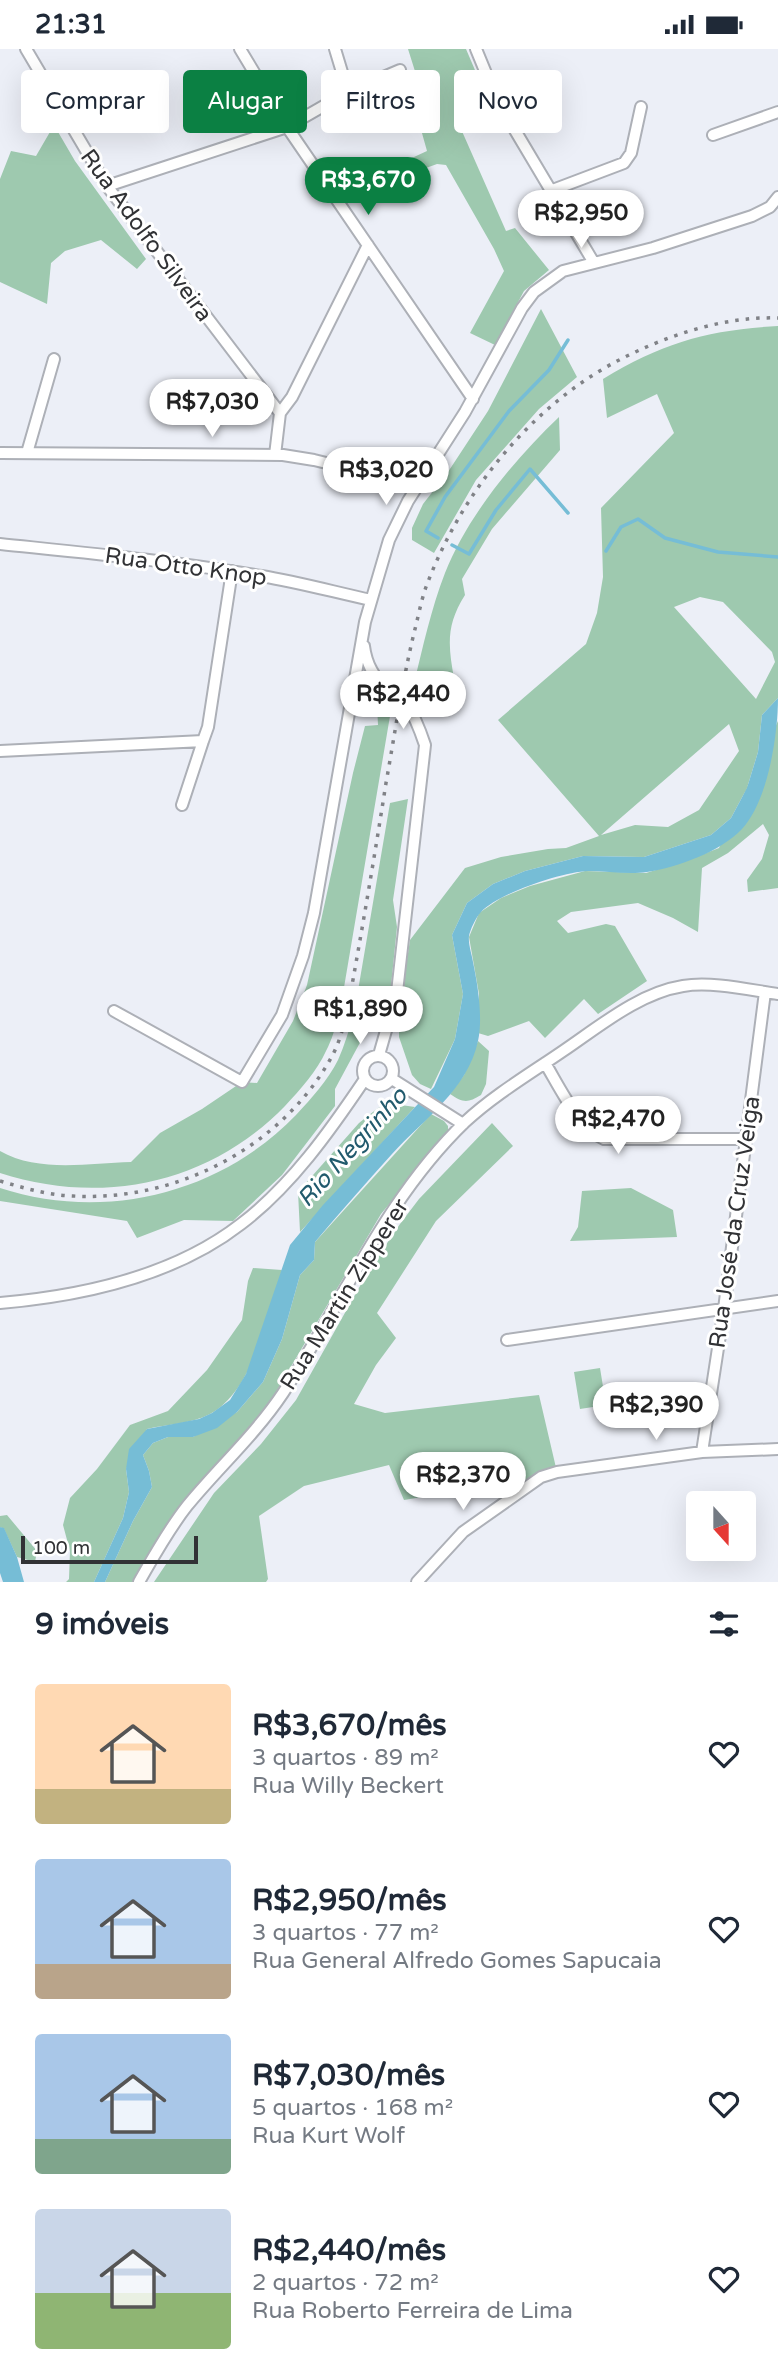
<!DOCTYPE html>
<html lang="pt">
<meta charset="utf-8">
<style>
:root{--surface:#fff;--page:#f6f6f7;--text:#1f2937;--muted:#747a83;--accent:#0b8043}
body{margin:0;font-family:"Varela Round",sans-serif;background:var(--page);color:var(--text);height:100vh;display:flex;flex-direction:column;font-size:26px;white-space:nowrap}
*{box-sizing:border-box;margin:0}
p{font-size:23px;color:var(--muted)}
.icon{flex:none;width:38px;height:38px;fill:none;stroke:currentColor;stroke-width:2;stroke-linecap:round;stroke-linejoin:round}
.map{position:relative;height:1533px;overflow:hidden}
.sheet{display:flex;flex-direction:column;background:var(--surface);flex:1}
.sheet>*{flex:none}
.banner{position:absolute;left:21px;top:21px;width:737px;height:63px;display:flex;gap:14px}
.needle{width:46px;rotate:159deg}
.buttons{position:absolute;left:686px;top:1442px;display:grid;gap:14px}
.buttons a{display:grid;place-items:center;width:70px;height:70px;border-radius:7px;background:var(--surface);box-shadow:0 7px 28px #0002;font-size:35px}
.scale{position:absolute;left:21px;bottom:18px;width:177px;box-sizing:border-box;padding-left:7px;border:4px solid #313235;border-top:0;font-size:19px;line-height:24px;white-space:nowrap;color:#313235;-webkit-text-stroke:5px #fff;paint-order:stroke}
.price{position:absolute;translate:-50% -60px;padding:0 16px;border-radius:24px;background:#fff;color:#222;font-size:23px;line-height:46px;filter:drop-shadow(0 2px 4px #0008)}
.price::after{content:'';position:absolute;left:50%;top:42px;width:21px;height:16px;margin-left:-10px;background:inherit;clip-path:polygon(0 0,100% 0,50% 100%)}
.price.current{background:var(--accent);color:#fff}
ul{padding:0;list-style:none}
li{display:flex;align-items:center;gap:21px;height:175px;padding:0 35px}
li span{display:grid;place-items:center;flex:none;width:196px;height:140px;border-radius:7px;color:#555}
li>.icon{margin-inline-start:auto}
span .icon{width:84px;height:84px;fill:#fffc;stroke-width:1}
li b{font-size:30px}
h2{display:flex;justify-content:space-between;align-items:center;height:84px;padding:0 35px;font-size:30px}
.pill{padding:0 24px;border-radius:7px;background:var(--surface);box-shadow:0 7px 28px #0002;font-size:24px;line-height:63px}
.pill.current{background:var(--accent);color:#fff}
.status{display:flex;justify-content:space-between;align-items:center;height:49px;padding:0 35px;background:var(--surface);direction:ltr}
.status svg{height:19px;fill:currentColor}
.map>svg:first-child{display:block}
.green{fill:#9ec9af;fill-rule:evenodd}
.water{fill:#76bdd6}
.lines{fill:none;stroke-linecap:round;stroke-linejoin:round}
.stream{stroke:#76bdd6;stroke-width:3.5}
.street-casing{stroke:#adb0b7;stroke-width:14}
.street{stroke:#fff;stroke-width:10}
.rail{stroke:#808287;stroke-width:3.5;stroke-dasharray:3.5 7;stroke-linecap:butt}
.labels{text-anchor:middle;stroke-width:6;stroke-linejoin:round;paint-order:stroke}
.street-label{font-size:23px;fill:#313235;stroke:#fff}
.water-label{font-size:24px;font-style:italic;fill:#215a6d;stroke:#fff}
</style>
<div class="status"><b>21:31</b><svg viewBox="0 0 49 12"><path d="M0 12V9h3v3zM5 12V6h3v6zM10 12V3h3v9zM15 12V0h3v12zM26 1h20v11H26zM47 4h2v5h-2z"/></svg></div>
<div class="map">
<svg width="778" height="1533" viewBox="0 0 778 1533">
<rect width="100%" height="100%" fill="#eceff7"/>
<path class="green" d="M 408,0 L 466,0 L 489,54 L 461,80 L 506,182 L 515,179 L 549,221 L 524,242 L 495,296 L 470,284 L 504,222 L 494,200 L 446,116 L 437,115 L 360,143 L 353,136 L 427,102 L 420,77 L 431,73 Z
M 54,76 L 75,112 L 146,210 L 137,220 L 101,191 L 65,202 L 51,214 L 47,255 L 0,233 L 0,130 L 11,102 L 36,107 Z
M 541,260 L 577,328 L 539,360 L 476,431 L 434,504 L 412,491 L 412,479 L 423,455 L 448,423 L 488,362 Z
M 778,277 L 778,649 L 762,666 L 758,703 L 747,739 L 731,769 L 711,786 L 644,808 L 583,807 L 525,822 L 493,835 L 467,854 L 452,886 L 463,945 L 455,990 L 431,1040 L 420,1035 L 412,1026 L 399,988 L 399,964 L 410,891 L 465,819 L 501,808 L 548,800 L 566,799 L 599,787 L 498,671 L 586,595 L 597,564 L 603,528 L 601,459 L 674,384 L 657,345 L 607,369 L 603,330 C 664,293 708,281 778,277 ZM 700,548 L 723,553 L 772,603 L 775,613 L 756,650 L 674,558 ZM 729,675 L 739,702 L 699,761 L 668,778 L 635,776 L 601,786 Z
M 559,368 L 560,401 L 492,480 L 462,530 L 465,546 C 446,576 448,596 454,629 L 433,642 L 414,634 C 423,598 431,560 445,524 C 468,466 515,410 559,368 Z
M 389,654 L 390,667 L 340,962 C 336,975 333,989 326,1002 C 317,1022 300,1041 285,1057 C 209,1135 102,1157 0,1124 L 0,1102 C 38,1124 89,1114 131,1113 L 160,1084 L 202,1060 L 242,1033 L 257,1034 L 293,972 L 307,936 L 353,724 L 365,677 L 378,676 L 377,656 Z
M 778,672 L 778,839 L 748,843 L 747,831 L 762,810 L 769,786 L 763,775 L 728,804 L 702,819 L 698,883 L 673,869 L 638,854 L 571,863 L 557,872 L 568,884 L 606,875 L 615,877 L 647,932 L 598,965 L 584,950 L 545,989 L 529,972 L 488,987 L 478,984 L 479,945 L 469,888 L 479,864 L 501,849 L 530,837 L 585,822 L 646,824 L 688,811 L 719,799 Z
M 408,750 L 393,851 L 397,878 L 391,937 L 381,966 L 365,967 L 363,988 L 335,1040 L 335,1057 L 282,1126 L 233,1172 L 184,1171 L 137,1189 L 127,1172 L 0,1152 L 0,1139 C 104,1173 220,1145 296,1066 C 311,1050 328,1031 338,1011 C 345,996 349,980 354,965 L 390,754 Z
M 478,992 L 489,1002 L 486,1035 L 481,1046 C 468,1054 463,1054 450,1045 L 464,1026 Z
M 394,1055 L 415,1058 L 300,1183 L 298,1143 L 359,1074 L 378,1059 Z
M 431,1065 L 444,1072 L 448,1077 L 448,1084 L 381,1165 L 266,1360 L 199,1434 L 175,1464 L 133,1533 L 105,1533 L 133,1472 L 152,1438 L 149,1422 L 143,1406 L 153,1394 L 168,1388 L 193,1388 L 237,1363 L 263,1333 L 282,1290 L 300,1226 L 314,1211 L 315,1193 Z
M 492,1074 L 513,1097 L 436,1172 L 377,1264 L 396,1289 L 376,1316 L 354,1355 L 385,1364 L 539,1346 L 557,1423 L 541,1428 L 404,1451 L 389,1416 L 304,1437 L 259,1467 L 268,1530 L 266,1533 L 154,1533 L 214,1444 L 261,1395 L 296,1351 L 369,1221 L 400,1175 L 419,1150 Z
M 631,1139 L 673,1161 L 677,1188 L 570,1192 L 578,1178 L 582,1142 Z
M 253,1219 L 282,1221 C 268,1265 254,1341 210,1365 C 192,1375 167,1375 147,1380 L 126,1420 L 129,1443 L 123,1469 L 94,1533 L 66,1533 L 69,1530 L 70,1502 L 63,1476 L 70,1449 L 97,1420 L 130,1376 L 168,1362 L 207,1321 L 242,1271 L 248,1232 Z
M 600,1319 L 606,1356 L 580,1360 L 574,1323 Z
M 7,1466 L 37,1502 L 35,1513 L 17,1508 L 4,1480 L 0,1478 L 0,1467 Z"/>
<path class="water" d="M 778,649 C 778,686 768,752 742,780 C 720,803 678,818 647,823 C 628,826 607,822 588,822 C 562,823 499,844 481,863 C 476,868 470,881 469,887 C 468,895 472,906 473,913 C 478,937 483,969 478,992 C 468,1040 423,1071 392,1105 C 366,1134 340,1163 315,1193 L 314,1211 L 300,1226 L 282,1290 L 263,1333 L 237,1363 L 217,1379 L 193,1388 L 168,1388 L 153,1394 L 143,1406 L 149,1422 L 152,1438 L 133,1472 L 105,1533 L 94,1533 L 123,1469 L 129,1443 L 126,1420 L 129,1400 L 147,1380 L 199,1370 L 212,1364 L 230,1351 L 246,1325 L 290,1196 L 323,1156 L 434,1038 L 455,990 L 463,945 L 452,886 L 467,854 L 493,835 L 525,822 L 583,807 L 644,808 L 711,786 L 731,769 L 747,739 L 758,703 L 762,666 Z
M 0,1478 L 4,1479 L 17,1508 L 24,1533 L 3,1533 L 0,1524 Z"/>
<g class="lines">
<path class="stream" d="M 438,489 L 426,482 L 445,448 L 509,362 L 549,321 L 568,291
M 452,496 L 469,505 L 496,461 L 530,420 L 568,464
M 606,502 L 621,478 L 638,470 L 665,489 L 718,503 L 778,508"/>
<defs>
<path id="street" d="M 26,0 L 107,137 L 280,364
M 240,0 L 287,78 L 473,350
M 335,0 L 348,43
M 476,0 L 497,51 L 594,214
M 713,86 L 778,63
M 107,137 L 287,78 L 348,43 L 400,21
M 550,142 L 624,114 L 631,104 L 641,58
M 0,404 L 283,406 L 314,411 L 417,436
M 27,404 L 54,310
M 275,406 L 280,364 L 292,348 L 368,196
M 0,495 C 87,504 174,512 261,527 C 298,533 334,543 371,551
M 364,597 C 366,613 374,631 388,640 C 395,645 401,647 406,654 C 415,667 420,681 425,696 L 397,943 L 379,1006
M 353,642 L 363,639 L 385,639
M 0,702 L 203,692 L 208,678 L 232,522
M 182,756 L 203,692
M 114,962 L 242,1033 L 282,966 L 303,907 L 314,864 L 365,573 L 389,491 L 408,452 L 465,363 L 522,259 L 534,243 L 563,222 L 653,199 L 752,167 L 770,158 L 778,148
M363 1022a15 15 0 1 1 30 0a15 15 0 1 1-30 0Z
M 545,1014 C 559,1037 579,1080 604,1090 L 746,1090
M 392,1030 L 463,1075
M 0,1254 C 82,1247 174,1227 241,1175 C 291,1137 330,1082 365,1030
M 507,1291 L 778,1252
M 702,1403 L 724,1260 L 765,943
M 139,1533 C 154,1507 168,1481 187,1457 C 218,1419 255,1386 283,1344 C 343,1253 385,1150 465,1073 C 494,1046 531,1024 563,1002 C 600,977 639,944 683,937 C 711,932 750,941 778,945
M 417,1533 L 463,1483 L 541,1428 L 557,1423 L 702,1403 L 778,1400"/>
</defs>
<use href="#street" class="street-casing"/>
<use href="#street" class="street"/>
<path class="rail" d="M 0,1132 C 24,1139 47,1146 73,1147 C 175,1153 281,1099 331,1009 C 339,995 343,979 347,964 C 361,887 374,811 386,734 C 395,684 402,634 414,584 C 418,569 421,552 426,538 C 461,444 531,356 621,310 C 668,286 725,267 778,269"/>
</g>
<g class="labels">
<g class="street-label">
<text transform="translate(147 186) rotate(54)" y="8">Rua Adolfo Silveira</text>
<text transform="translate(186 517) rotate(8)" y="8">Rua Otto Knop</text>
<text transform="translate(734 1173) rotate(-82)" y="8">Rua José da Cruz Veiga</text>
<text transform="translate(344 1245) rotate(-58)" y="8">Rua Martin Zipperer</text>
</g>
<g class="water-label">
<text transform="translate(352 1098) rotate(-48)" y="8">Rio Negrinho</text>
</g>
</g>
</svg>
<div class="buttons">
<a><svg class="needle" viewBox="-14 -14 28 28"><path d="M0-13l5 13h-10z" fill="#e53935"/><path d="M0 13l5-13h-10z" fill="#747a83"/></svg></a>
</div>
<div class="scale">100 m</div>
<b class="price current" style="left:368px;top:168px">R$3,670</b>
<b class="price" style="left:581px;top:201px">R$2,950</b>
<b class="price" style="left:212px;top:390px">R$7,030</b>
<b class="price" style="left:386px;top:458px">R$3,020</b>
<b class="price" style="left:403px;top:682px">R$2,440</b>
<b class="price" style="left:360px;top:997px">R$1,890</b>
<b class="price" style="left:618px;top:1107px">R$2,470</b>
<b class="price" style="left:656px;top:1393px">R$2,390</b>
<b class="price" style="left:463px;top:1463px">R$2,370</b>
<div class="banner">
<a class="pill">Comprar</a>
<a class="pill current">Alugar</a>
<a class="pill">Filtros</a>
<a class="pill">Novo</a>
</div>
</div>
<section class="sheet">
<h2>9 imóveis<svg class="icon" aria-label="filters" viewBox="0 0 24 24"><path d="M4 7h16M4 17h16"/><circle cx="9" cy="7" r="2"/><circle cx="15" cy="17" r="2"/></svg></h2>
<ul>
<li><span style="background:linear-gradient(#ffd9b3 75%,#c2b280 0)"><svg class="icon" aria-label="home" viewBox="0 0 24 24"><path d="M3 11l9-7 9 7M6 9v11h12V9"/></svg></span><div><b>R$3,670/mês</b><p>3 quartos · 89 m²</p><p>Rua Willy Beckert</p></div><svg class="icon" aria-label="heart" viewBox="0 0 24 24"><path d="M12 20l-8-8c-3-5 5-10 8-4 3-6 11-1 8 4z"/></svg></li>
<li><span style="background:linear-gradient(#a9c7e8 75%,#b9a48a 0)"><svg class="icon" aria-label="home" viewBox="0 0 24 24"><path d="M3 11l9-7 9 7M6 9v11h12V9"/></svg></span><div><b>R$2,950/mês</b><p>3 quartos · 77 m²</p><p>Rua General Alfredo Gomes Sapucaia</p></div><svg class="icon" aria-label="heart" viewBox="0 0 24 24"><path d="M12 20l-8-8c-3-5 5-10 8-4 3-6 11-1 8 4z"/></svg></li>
<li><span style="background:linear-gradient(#a9c7e8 75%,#7fa58c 0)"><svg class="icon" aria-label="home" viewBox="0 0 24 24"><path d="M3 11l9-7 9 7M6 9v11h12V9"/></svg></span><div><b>R$7,030/mês</b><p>5 quartos · 168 m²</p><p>Rua Kurt Wolf</p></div><svg class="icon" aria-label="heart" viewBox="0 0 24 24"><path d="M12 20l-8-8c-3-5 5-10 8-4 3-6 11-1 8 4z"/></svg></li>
<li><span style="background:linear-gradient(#c9d6e8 60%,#8fb573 0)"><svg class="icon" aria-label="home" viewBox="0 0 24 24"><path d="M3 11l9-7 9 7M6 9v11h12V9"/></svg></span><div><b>R$2,440/mês</b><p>2 quartos · 72 m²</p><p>Rua Roberto Ferreira de Lima</p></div><svg class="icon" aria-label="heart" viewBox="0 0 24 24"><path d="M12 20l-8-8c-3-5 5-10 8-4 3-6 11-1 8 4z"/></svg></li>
</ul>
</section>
